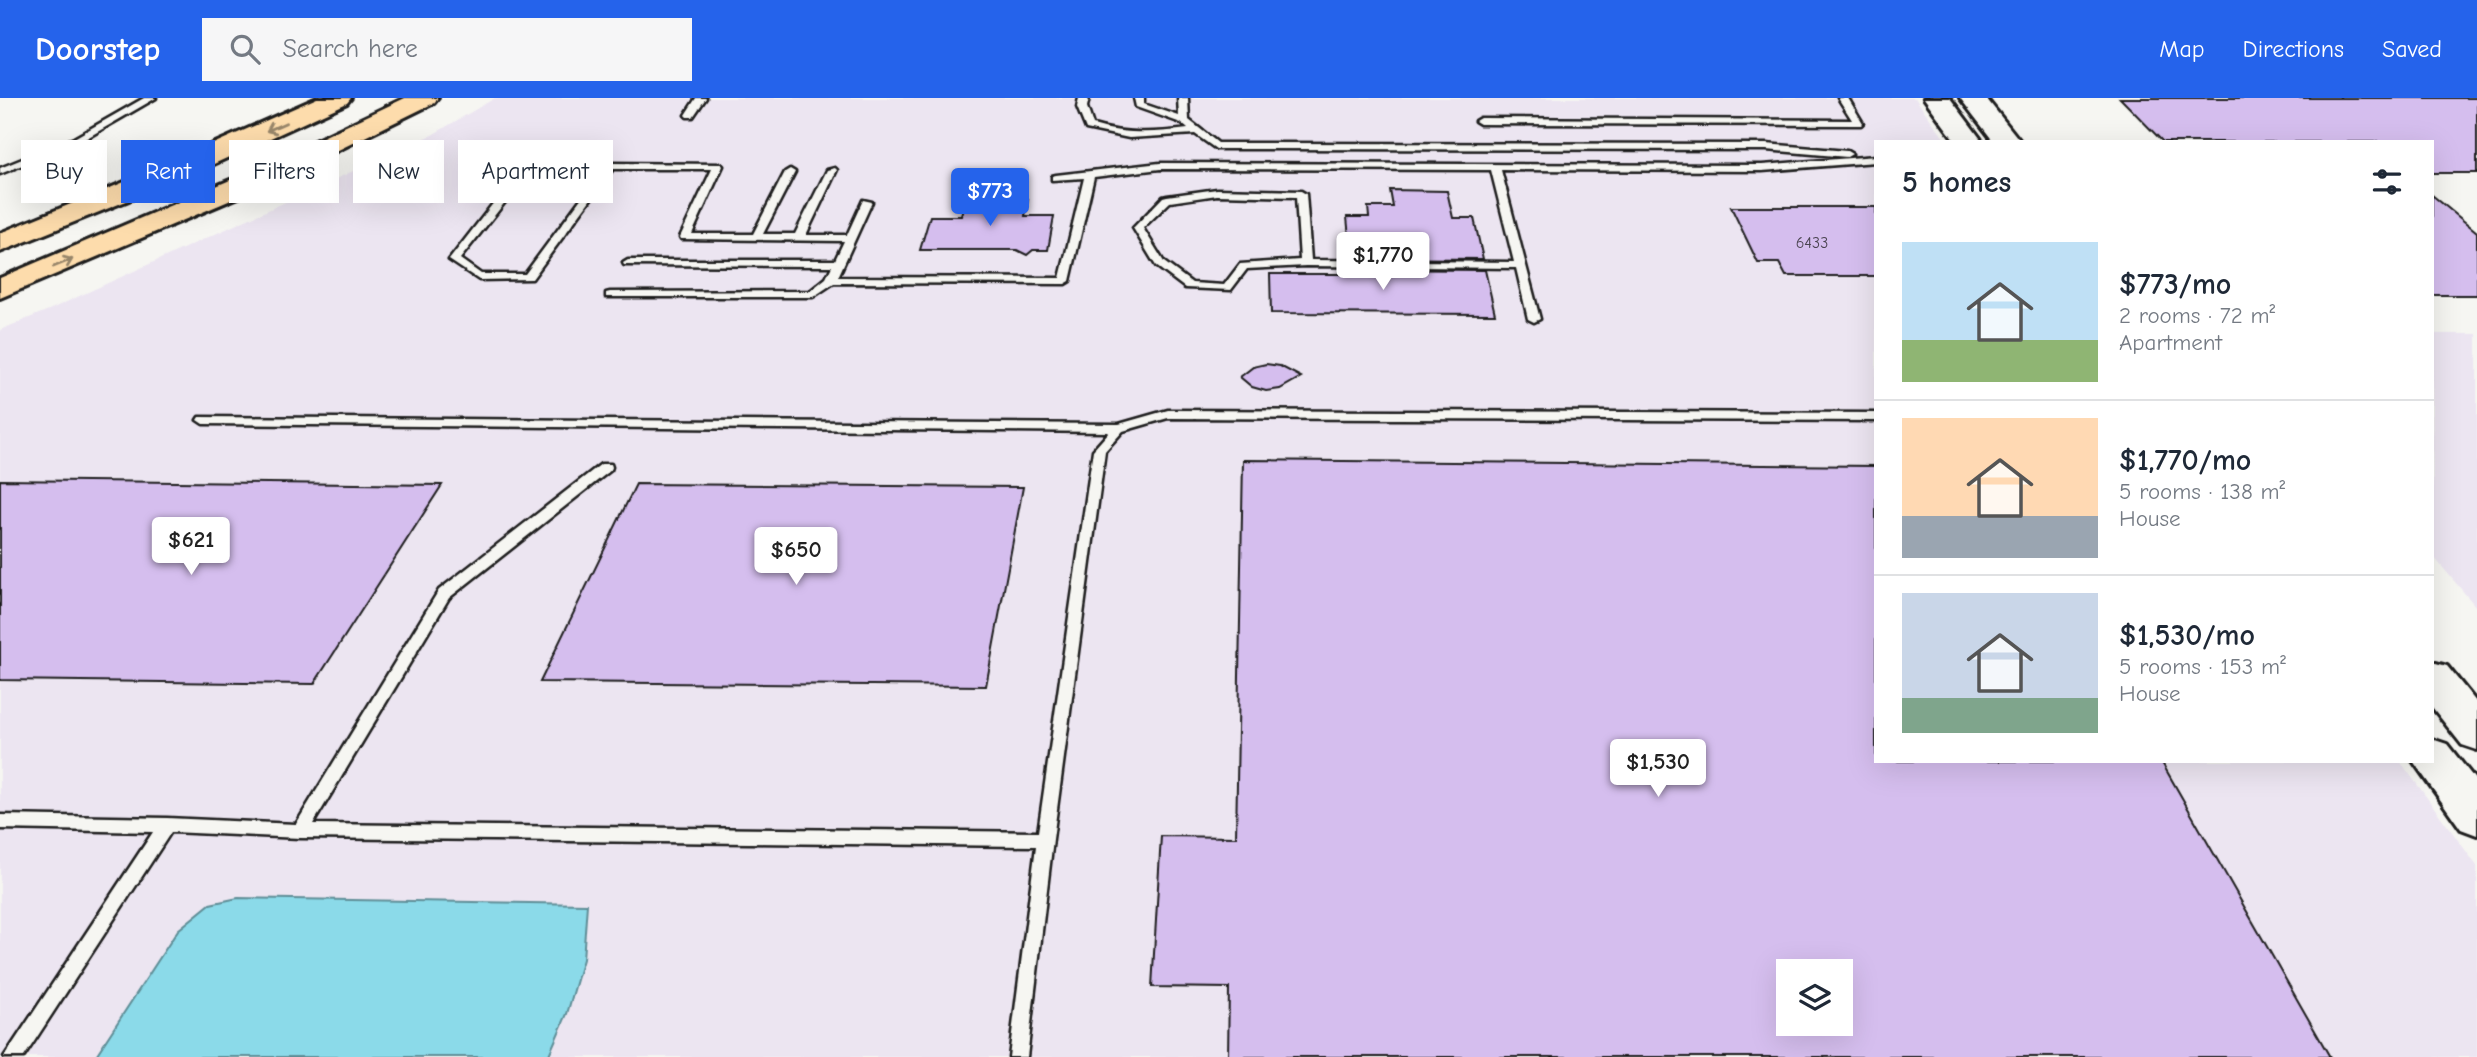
<!DOCTYPE html>
<meta charset="utf-8">
<style>
:root{--surface:#fff;--page:#f6f6f7;--text:#1f2937;--muted:#747a83;--line:#e0e1e3;--accent:#2563eb}
body{margin:0;font-family:"Comic Neue",sans-serif;background:var(--page);color:var(--text);height:100vh;display:flex;flex-direction:column;font-size:26px;white-space:nowrap}
*{box-sizing:border-box;margin:0}
p{font-size:23px;color:var(--muted)}
.icon{flex:none;width:38px;height:38px;fill:none;stroke:currentColor;stroke-width:2;stroke-linecap:round;stroke-linejoin:round}
.map{position:relative;flex:1;overflow:hidden}
.drawer{position:absolute;left:1874px;top:42px;width:560px;height:623px;display:flex;flex-direction:column;background:var(--surface);border-radius:0px;box-shadow:0 7px 28px #0002}
.drawer>*{flex:none}
.hud{position:absolute;left:21px;top:42px;width:665px;height:63px;display:flex;gap:14px}
.buttons{position:absolute;left:1776px;top:861px;display:grid;gap:14px}
.buttons a{display:grid;place-items:center;width:77px;height:77px;border-radius:0px;background:var(--surface);box-shadow:0 7px 28px #0002;font-size:35px}
.price{position:absolute;translate:-50% -60px;padding:0 16px;border-radius:7px;background:#fff;color:#222;font-size:23px;line-height:46px;filter:drop-shadow(0 2px 4px #0008)}
.price::after{content:'';position:absolute;left:50%;top:42px;width:21px;height:16px;margin-left:-10px;background:inherit;clip-path:polygon(0 0,100% 0,50% 100%)}
.price.active{background:var(--accent);color:#fff}
ul{padding:0;list-style:none}
li{display:flex;align-items:center;gap:21px;height:175px;padding:0 28px}
li+li{border-top:2px solid var(--line)}
li span{display:grid;place-items:center;flex:none;width:196px;height:140px;border-radius:0px;color:#555}
li>.icon{margin-inline-start:auto}
span .icon{width:84px;height:84px;fill:#fffc;stroke-width:1}
li b{font-size:30px}
h2{display:flex;justify-content:space-between;align-items:center;height:84px;padding:0 28px;font-size:30px}
.chip{padding:0 24px;border-radius:0px;background:var(--surface);box-shadow:0 7px 28px #0002;font-size:24px;line-height:63px}
.chip.active{background:var(--accent);color:#fff}
header{display:flex;align-items:center;gap:42px;box-sizing:border-box;height:98px;padding:0 35px;background:var(--accent);color:#fff}
header strong{font-size:33px}
nav{display:flex;gap:38px;margin-inline-start:auto;font-size:24px}
.search{width:490px;height:63px;background:var(--page);display:flex;align-items:center;gap:18px;box-sizing:border-box;padding:0 24px;border-radius:0px;color:var(--muted);font-size:26px}
.map>svg:first-child{display:block}
.built{fill:#ece5f1;fill-rule:evenodd}
.water{fill:#8bdae9;stroke:#5f8e97;stroke-width:2}
.building{fill:#d5beee;stroke:#1c1c1c;stroke-width:2;fill-rule:evenodd}
.lines{fill:none;stroke-linecap:round;stroke-linejoin:round}
.lane-casing{stroke:#1c1c1c;stroke-width:5}
.secondary-casing{stroke:#1c1c1c;stroke-width:6}
.highway-casing{stroke:#1c1c1c;stroke-width:6}
.lane{fill:#f6f6f2;fill-rule:evenodd}
.secondary{fill:#f6f6f2;fill-rule:evenodd}
.highway{fill:#fddcac;fill-rule:evenodd}
.oneway{stroke:#98866b}
.labels{text-anchor:middle;stroke-width:5;stroke-linejoin:round;paint-order:stroke}
.far-number-label{font-size:16px;fill:#4a4450}
</style>
<header>
<strong>Doorstep</strong>
<div class="search"><svg class="icon" aria-label="search" viewBox="0 0 24 24"><circle cx="10" cy="10" r="6"/><path d="M15 15l6 6"/></svg>Search here</div>
<nav><a>Map</a><a>Directions</a><a>Saved</a></nav>
</header>
<div class="map">
<svg width="2477" height="959" viewBox="0 0 2477 959">
<rect width="100%" height="100%" fill="#f6f6f2"/>
<filter id="ink" filterUnits="userSpaceOnUse"><feTurbulence type="fractalNoise" baseFrequency=".0143" numOctaves="2"/><feDisplacementMap in="SourceGraphic" scale="14" xChannelSelector="R" yChannelSelector="G"/><feConvolveMatrix kernelMatrix="1 2 1 2 8 2 1 2 1" color-interpolation-filters="sRGB"/></filter>
<g filter="url(#ink)">
<path class="built" d="M 495,0 L 1915,0 L 1947,44 L 1876,44 L 1876,663 L 2400,663 L 2477,768 L 2477,959 L 0,959 L 0,232 L 51,211 L 432,37 ZM 1788,873 L 1841,873 L 1841,926 L 1788,926 Z
M 2432,236 L 2477,236 L 2477,510 L 2433,458 Z"/>
<path class="water" d="M 238,800 L 587,806 L 583,861 L 567,916 L 548,959 L 95,959 L 178,832 L 210,806 Z"/>
<path class="building" d="M 2120,0 L 2477,0 L 2477,75 L 2432,75 L 2432,44 L 2163,44 Z
M 1390,92 L 1447,93 L 1453,120 L 1474,120 L 1483,161 L 1351,160 L 1347,119 L 1369,119 L 1368,109 L 1393,109 Z
M 2432,97 L 2477,134 L 2477,197 L 2432,197 Z
M 1028,101 L 1025,118 L 1054,118 L 1048,152 L 1033,152 L 1027,157 L 1017,152 L 920,152 L 930,118 L 961,118 L 965,102 Z
M 1731,109 L 1876,109 L 1876,178 L 1786,178 L 1779,165 L 1758,165 Z
M 1352,171 L 1485,172 L 1495,216 L 1271,215 L 1270,176 L 1353,176 Z
M 1266,266 L 1280,268 L 1301,279 L 1280,291 L 1266,293 L 1252,289 L 1240,279 L 1253,269 Z
M 1243,362 L 1876,368 L 1876,663 L 2161,663 L 2330,959 L 1228,959 L 1229,890 L 1152,889 L 1161,738 L 1236,739 ZM 1788,873 L 1841,873 L 1841,926 L 1788,926 Z
M 0,382 L 442,387 L 314,586 L 0,582 Z
M 636,386 L 1023,389 L 986,588 L 540,584 Z"/>
<g class="lines">
<defs>
<path id="lane" d="M 144,0 L 156,0 L 80,44 L 0,76 L 0,70 L 74,40 Z
M 696,0 L 706,0 L 693,19 L 687,19 L 685,17 Z
M 1079,0 L 1089,0 L 1087,9 L 1093,27 C 1125,37 1156,35 1188,31 L 1181,25 L 1136,9 L 1134,0 L 1144,0 L 1144,6 L 1179,18 L 1178,0 L 1188,0 L 1189,22 L 1218,45 L 1766,46 L 1847,53 L 1852,56 L 1847,59 L 1766,52 L 1216,51 L 1195,36 L 1129,40 L 1086,31 L 1077,9 Z
M 1838,0 L 1848,0 L 1863,25 L 1861,27 L 1480,26 L 1475,23 L 1480,20 L 1852,22 Z
M 1876,58 L 1876,64 L 1762,73 L 1501,72 L 1540,221 L 1534,224 L 1528,221 L 1516,170 L 1306,168 L 1247,171 L 1231,192 L 1185,190 L 1156,168 L 1133,130 L 1163,99 L 1167,98 L 1217,91 L 1301,93 L 1306,96 L 1311,162 L 1514,164 L 1491,72 L 1160,71 L 1094,79 L 1070,183 L 1065,186 L 834,185 L 813,199 L 606,199 L 606,195 L 610,194 L 810,193 L 826,180 L 832,168 L 624,167 L 623,165 L 628,162 L 835,162 L 844,143 L 681,141 L 680,139 L 712,71 L 613,71 L 532,181 L 479,182 L 449,162 L 498,99 L 549,73 L 610,65 L 721,66 L 723,68 L 692,136 L 753,136 L 785,74 L 790,71 L 795,74 L 763,136 L 795,136 L 827,72 L 835,70 L 837,72 L 806,137 L 847,137 L 863,102 L 872,104 L 838,179 L 1060,180 L 1084,80 L 1052,82 L 1052,78 L 1056,77 L 1160,65 L 1762,67 ZM 602,72 L 525,176 L 481,176 L 460,161 L 506,103 L 554,78 ZM 1217,97 L 1296,99 L 1300,162 L 1240,166 L 1224,187 L 1192,185 L 1164,164 L 1143,130 L 1170,104 Z
M 1168,312 L 1876,315 L 1876,323 L 1168,320 L 1123,333 L 1105,353 L 1053,741 L 1027,959 L 1009,959 L 1036,748 L 300,740 L 171,734 L 24,959 L 4,959 L 153,734 L 0,731 L 0,717 L 167,720 L 296,726 L 439,492 L 601,366 L 611,366 L 612,369 L 611,372 L 449,500 L 313,726 L 1038,734 L 1093,352 L 1109,334 L 203,326 L 197,322 L 199,319 L 1119,326 Z"/>
<path id="secondary" d="M 1924,0 L 1950,0 L 1983,44 L 1956,44 Z
M 1960,0 L 1986,0 L 2021,44 L 1994,44 Z
M 2432,564 L 2447,568 L 2477,605 L 2477,652 L 2462,647 L 2432,609 Z
M 2432,641 L 2447,646 L 2477,684 L 2477,737 L 2461,731 L 2413,663 L 2432,663 Z"/>
<path id="highway" d="M 317,0 L 351,0 L 347,5 L 181,81 L 0,154 L 0,135 L 161,69 Z
M 405,0 L 438,0 L 434,5 L 269,86 L 0,200 L 0,180 L 249,74 Z"/>
</defs>
<use href="#lane" class="lane-casing"/>
<use href="#secondary" class="secondary-casing"/>
<use href="#highway" class="highway-casing"/>
<use href="#lane" class="lane"/>
<use href="#secondary" class="secondary"/>
<use href="#highway" class="highway"/>
</g>
<defs><path id="oneway-shaft" d="M-6 0H5M1.5-3L5.5 0L1.5 3" fill="none" stroke-width="1.6" stroke-linecap="round" stroke-linejoin="round" transform="scale(1.75)"/></defs>
<g class="oneway">
<use href="#oneway-shaft" transform="translate(276 29) rotate(156)"/>
<use href="#oneway-shaft" transform="translate(63 165) rotate(-22)"/>
</g>
</g>
<g class="labels">
<g class="far-number-label">
<text x="1812" y="150">6433</text>
</g>
</g>
</svg>
<div class="buttons">
<a><svg class="icon" aria-label="layers" viewBox="0 0 24 24"><path d="M12 4l9 5-9 5-9-5zM3 14l9 5 9-5"/></svg></a>
</div>
<b class="price active" style="left:990px;top:130px">$773</b>
<b class="price" style="left:1383px;top:194px">$1,770</b>
<b class="price" style="left:191px;top:479px">$621</b>
<b class="price" style="left:796px;top:489px">$650</b>
<b class="price" style="left:1658px;top:701px">$1,530</b>
<div class="hud">
<a class="chip">Buy</a>
<a class="chip active">Rent</a>
<a class="chip">Filters</a>
<a class="chip">New</a>
<a class="chip">Apartment</a>
</div>
<section class="drawer">
<h2>5 homes<svg class="icon" aria-label="filters" viewBox="0 0 24 24"><path d="M4 7h16M4 17h16"/><circle cx="9" cy="7" r="2"/><circle cx="15" cy="17" r="2"/></svg></h2>
<ul>
<li><span style="background:linear-gradient(#bfe0f5 70%,#8fb573 0)"><svg class="icon" aria-label="home" viewBox="0 0 24 24"><path d="M3 11l9-7 9 7M6 9v11h12V9"/></svg></span><div><b>$773/mo</b><p>2 rooms · 72 m²</p><p>Apartment</p></div></li>
<li><span style="background:linear-gradient(#ffd9b3 70%,#9aa5b1 0)"><svg class="icon" aria-label="home" viewBox="0 0 24 24"><path d="M3 11l9-7 9 7M6 9v11h12V9"/></svg></span><div><b>$1,770/mo</b><p>5 rooms · 138 m²</p><p>House</p></div></li>
<li><span style="background:linear-gradient(#c9d6e8 75%,#7fa58c 0)"><svg class="icon" aria-label="home" viewBox="0 0 24 24"><path d="M3 11l9-7 9 7M6 9v11h12V9"/></svg></span><div><b>$1,530/mo</b><p>5 rooms · 153 m²</p><p>House</p></div></li>
</ul>
</section>
</div>
